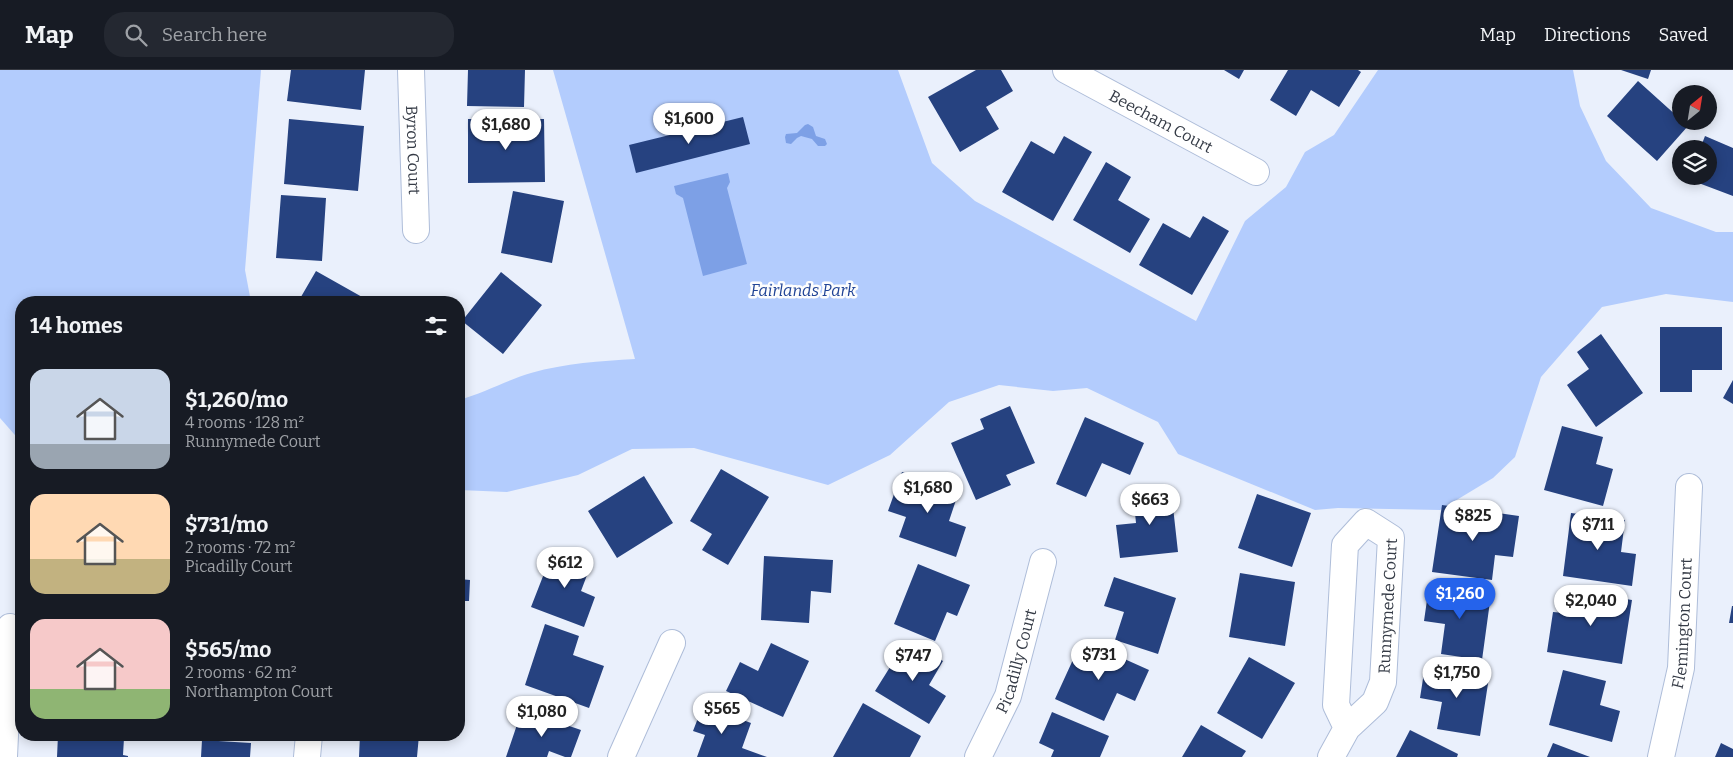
<!DOCTYPE html>
<meta charset="utf-8">
<style>
:root{--surface:#171b24;--page:#242831;--text:#f1f3f6;--muted:#9ea1a6;--line:#363941;--accent:#2563eb}
body{margin:0;font-family:Bitter,serif;background:var(--page);color:var(--text);height:100vh;display:flex;flex-direction:column;font-size:19px;white-space:nowrap}
*{box-sizing:border-box;margin:0}
p{font-size:16px;color:var(--muted)}
.icon{flex:none;width:28px;height:28px;fill:none;stroke:currentColor;stroke-width:2;stroke-linecap:round;stroke-linejoin:round}
.map{position:relative;flex:1;overflow:hidden}
.drawer{position:absolute;left:15px;top:226px;width:450px;height:445px;display:flex;flex-direction:column;background:var(--surface);border-radius:20px;box-shadow:0 2px 12px #0003}
.drawer>*{flex:none}
.needle{width:32px;rotate:30deg}
.fabs{position:absolute;left:1672px;top:15px;display:grid;gap:10px}
.fabs a{display:grid;place-items:center;width:45px;height:45px;border-radius:50%;background:var(--surface);box-shadow:0 2px 12px #0003;font-size:25px}
.price{position:absolute;translate:-50% -42px;padding:0 11px;border-radius:18px;background:#fff;color:#222;font-size:16px;line-height:32px;filter:drop-shadow(0 1px 2px #0008)}
.price::after{content:'';position:absolute;left:50%;top:30px;width:15px;height:11px;margin-left:-8px;background:inherit;clip-path:polygon(0 0,100% 0,50% 100%)}
.price.selected{background:var(--accent);color:#fff}
ul{padding:0;list-style:none}
li{display:flex;align-items:center;gap:15px;height:125px;padding:0 15px}
li span{display:grid;place-items:center;flex:none;width:140px;height:100px;border-radius:15px;color:#555}
li>.icon{margin-inline-start:auto}
span .icon{width:60px;height:60px;fill:#fffc;stroke-width:1}
li b{font-size:21px}
h2{display:flex;justify-content:space-between;align-items:center;height:60px;padding:0 15px;font-size:21px}
header{display:flex;align-items:center;gap:30px;box-sizing:border-box;height:70px;padding:0 25px;background:var(--surface);border-bottom:1px solid var(--line)}
header strong{font-size:24px}
nav{display:flex;gap:28px;margin-inline-start:auto;font-size:18px}
.search{width:350px;height:45px;background:var(--page);display:flex;align-items:center;gap:12px;box-sizing:border-box;padding:0 18px;border-radius:20px;color:var(--muted);font-size:19px}
.map>svg:first-child{display:block}
.green{fill:#b3ccfd}
.water{fill:#7da0e6}
.building{fill:#264280}
.lines{fill:none;stroke-linecap:round;stroke-linejoin:round}
.street-casing{stroke:#aebdd9;stroke-width:28}
.street{stroke:#fff;stroke-width:26}
.labels{text-anchor:middle;stroke-width:5;stroke-linejoin:round;paint-order:stroke}
.street-label{font-size:16px;fill:#353b46;stroke:#fdfdfd}
.park-label{font-size:16px;font-style:italic;fill:#214496;stroke:#fdfdfd}
</style>
<header>
<strong>Map</strong>
<div class="search"><svg class="icon" aria-label="search" viewBox="0 0 24 24"><circle cx="10" cy="10" r="6"/><path d="M15 15l6 6"/></svg>Search here</div>
<nav><a>Map</a><a>Directions</a><a>Saved</a></nav>
</header>
<div class="map">
<svg width="1733" height="687" viewBox="0 0 1733 687">
<rect width="100%" height="100%" fill="#eaf0fc"/>
<path class="green" d="M 0,0 L 261,0 L 245,200 L 251,232 L 21,232 L 21,372 L 0,348 Z
M 553,0 L 898,0 L 932,93 L 975,131 L 1196,251 L 1245,151 L 1286,117 L 1305,82 L 1334,65 L 1378,0 L 1573,0 L 1580,36 L 1606,91 L 1651,138 L 1716,162 L 1733,162 L 1733,232 L 1666,224 L 1602,237 L 1541,307 L 1515,387 L 1493,408 L 1440,440 L 1338,438 L 1315,440 L 1178,384 L 1158,352 L 1087,318 L 1053,321 L 999,315 L 949,332 L 890,385 L 828,415 L 694,378 L 632,379 L 578,405 L 507,422 L 459,420 L 459,330 C 484,323 507,310 531,303 C 566,293 600,291 635,289 Z"/>
<path class="water" d="M 808,54 L 813,57 L 816,66 L 825,69 L 827,74 L 825,76 L 818,76 L 812,69 L 801,66 L 797,68 L 791,74 L 786,73 L 785,67 L 786,64 L 797,63 L 805,55 Z
M 728,103 L 730,112 L 727,118 L 747,194 L 703,206 L 683,128 L 676,124 L 674,116 Z"/>
<path class="building" d="M 291,0 L 365,0 L 361,40 L 287,31 Z
M 468,0 L 525,0 L 524,37 L 467,36 Z
M 976,0 L 1001,0 L 1013,21 L 986,37 L 999,59 L 960,82 L 928,27 Z
M 1224,0 L 1244,0 L 1239,9 Z
M 1288,0 L 1358,0 L 1361,2 L 1339,37 L 1311,20 L 1296,46 L 1270,30 Z
M 1621,0 L 1651,0 L 1648,9 Z
M 1638,11 L 1688,56 L 1657,91 L 1607,46 Z
M 743,47 L 750,74 L 636,103 L 629,75 Z
M 289,49 L 364,56 L 358,121 L 284,114 Z
M 468,49 L 544,49 L 545,112 L 468,113 Z
M 1064,66 L 1092,82 L 1053,151 L 1002,122 L 1031,71 L 1054,84 Z
M 1705,66 L 1733,78 L 1733,126 L 1688,109 L 1689,106 L 1709,106 L 1709,79 L 1700,79 Z
M 1106,92 L 1131,107 L 1118,130 L 1150,149 L 1130,183 L 1073,150 Z
M 513,121 L 564,131 L 552,193 L 501,183 Z
M 281,125 L 326,128 L 322,191 L 276,188 Z
M 1203,146 L 1229,161 L 1192,225 L 1139,195 L 1163,153 L 1190,168 Z
M 316,201 L 371,232 L 298,232 Z
M 501,202 L 542,235 L 503,284 L 462,251 Z
M 1660,257 L 1722,257 L 1722,300 L 1692,300 L 1692,322 L 1660,322 Z
M 459,260 L 463,261 L 460,285 L 459,285 Z
M 1601,264 L 1643,323 L 1596,357 L 1567,315 L 1589,299 L 1577,282 Z
M 1733,310 L 1733,334 L 1723,328 Z
M 1010,336 L 1035,393 L 1006,405 L 1011,415 L 976,430 L 951,373 L 984,359 L 980,349 Z
M 1085,347 L 1144,373 L 1130,405 L 1102,393 L 1086,427 L 1056,414 Z
M 1562,356 L 1603,367 L 1596,394 L 1613,399 L 1603,436 L 1544,420 Z
M 721,399 L 769,427 L 728,495 L 702,480 L 712,464 L 690,451 Z
M 902,402 L 959,421 L 949,451 L 966,457 L 956,487 L 899,467 L 906,447 L 888,441 Z
M 644,406 L 673,453 L 617,488 L 588,441 Z
M 1171,419 L 1178,482 L 1120,488 L 1116,455 L 1136,453 L 1133,423 Z
M 1257,424 L 1311,443 L 1292,497 L 1238,478 Z
M 1442,435 L 1519,446 L 1513,487 L 1495,485 L 1492,510 L 1432,502 Z
M 1571,443 L 1625,450 L 1621,482 L 1636,484 L 1632,516 L 1563,506 Z
M 554,478 L 592,492 L 581,521 L 595,527 L 584,557 L 531,537 Z
M 764,486 L 833,490 L 831,523 L 811,521 L 809,553 L 761,550 Z
M 918,494 L 970,515 L 957,546 L 947,542 L 935,571 L 894,554 Z
M 1240,503 L 1295,512 L 1285,576 L 1229,567 Z
M 1114,507 L 1176,528 L 1158,584 L 1115,570 L 1124,542 L 1104,536 Z
M 459,509 L 470,510 L 469,531 L 459,531 Z
M 1429,516 L 1491,524 L 1482,590 L 1441,584 L 1445,554 L 1424,551 Z
M 1568,520 L 1632,530 L 1622,594 L 1547,582 L 1553,542 L 1564,543 Z
M 1732,536 L 1733,536 L 1733,553 L 1729,553 Z
M 545,554 L 579,566 L 573,585 L 604,596 L 589,638 L 525,615 Z
M 907,570 L 943,591 L 929,615 L 946,626 L 929,654 L 875,621 Z
M 1082,570 L 1149,600 L 1135,631 L 1117,623 L 1104,651 L 1055,629 Z
M 771,573 L 809,591 L 783,647 L 726,621 L 740,592 L 758,601 Z
M 1249,587 L 1295,613 L 1262,669 L 1217,643 Z
M 1425,596 L 1489,607 L 1480,666 L 1437,659 L 1442,632 L 1420,628 Z
M 1563,600 L 1606,611 L 1600,635 L 1620,641 L 1612,672 L 1549,655 Z
M 863,633 L 921,666 L 910,687 L 833,687 Z
M 703,635 L 751,653 L 742,678 L 767,687 L 697,687 L 705,665 L 693,661 Z
M 522,640 L 581,660 L 571,687 L 565,687 L 549,681 L 547,687 L 506,687 Z
M 1052,642 L 1109,666 L 1100,687 L 1051,687 L 1054,680 L 1039,673 Z
M 1201,655 L 1246,681 L 1242,687 L 1182,687 Z
M 1410,660 L 1458,684 L 1457,687 L 1396,687 Z
M 58,665 L 124,668 L 123,685 L 128,686 L 128,687 L 57,687 Z
M 360,665 L 419,665 L 417,687 L 359,687 Z
M 202,670 L 251,673 L 250,687 L 201,687 Z
M 1553,673 L 1590,687 L 1547,687 Z
M 1721,673 L 1733,679 L 1733,687 L 1715,687 Z"/>
<g class="lines">
<defs>
<g id="street">
<path id="s1" d="M 411,0 L 416,160"/>
<path id="s2" d="M 1066,0 L 1256,102"/>
<path d="M 4,687 L 10,557"/>
<path d="M 307,687 L 309,665"/>
<path d="M 621,687 L 672,573"/>
<path id="s3" d="M 978,687 L 1008,626 L 1043,492"/>
<path id="s4" d="M 1331,687 L 1347,658 L 1375,632 L 1383,612 L 1391,468 L 1366,452 L 1345,475 L 1336,635 L 1347,658"/>
<path id="s5" d="M 1661,687 L 1681,598 L 1689,417"/>
</g>
</defs>
<use href="#street" class="street-casing"/>
<use href="#street" class="street"/>
</g>
<g class="labels">
<g class="street-label">
<text dy="6" stroke="none"><textPath href="#s2" startOffset="108">Beecham Court</textPath></text>
<text dy="6" stroke="none"><textPath href="#s1" startOffset="80">Byron Court</textPath></text>
<text dy="6" stroke="none"><textPath href="#s4" startOffset="169">Runnymede Court</textPath></text>
<text dy="6" stroke="none"><textPath href="#s5" startOffset="136">Flemington Court</textPath></text>
<text dy="6" stroke="none"><textPath href="#s3" startOffset="104">Picadilly Court</textPath></text>
</g>
<g class="park-label">
<text x="803" y="226">Fairlands Park</text>
</g>
</g>
</svg>
<div class="fabs">
<a><svg class="needle" viewBox="-14 -14 28 28"><path d="M0-13l5 13h-10z" fill="#e53935"/><path d="M0 13l5-13h-10z" fill="#9ea1a6"/></svg></a>
<a><svg class="icon" aria-label="layers" viewBox="0 0 24 24"><path d="M12 4l9 5-9 5-9-5zM3 14l9 5 9-5"/></svg></a>
</div>
<b class="price" style="left:689px;top:75px">$1,600</b>
<b class="price" style="left:506px;top:81px">$1,680</b>
<b class="price" style="left:928px;top:444px">$1,680</b>
<b class="price" style="left:1150px;top:456px">$663</b>
<b class="price" style="left:1473px;top:472px">$825</b>
<b class="price" style="left:1598px;top:481px">$711</b>
<b class="price" style="left:565px;top:519px">$612</b>
<b class="price selected" style="left:1460px;top:550px">$1,260</b>
<b class="price" style="left:1591px;top:557px">$2,040</b>
<b class="price" style="left:1099px;top:611px">$731</b>
<b class="price" style="left:913px;top:612px">$747</b>
<b class="price" style="left:1457px;top:629px">$1,750</b>
<b class="price" style="left:722px;top:665px">$565</b>
<b class="price" style="left:542px;top:668px">$1,080</b>
<section class="drawer">
<h2>14 homes<svg class="icon" aria-label="filters" viewBox="0 0 24 24"><path d="M4 7h16M4 17h16"/><circle cx="9" cy="7" r="2"/><circle cx="15" cy="17" r="2"/></svg></h2>
<ul>
<li><span style="background:linear-gradient(#c9d6e8 75%,#9aa5b1 0)"><svg class="icon" aria-label="home" viewBox="0 0 24 24"><path d="M3 11l9-7 9 7M6 9v11h12V9"/></svg></span><div><b>$1,260/mo</b><p>4 rooms · 128 m²</p><p>Runnymede Court</p></div></li>
<li><span style="background:linear-gradient(#ffd9b3 65%,#c2b280 0)"><svg class="icon" aria-label="home" viewBox="0 0 24 24"><path d="M3 11l9-7 9 7M6 9v11h12V9"/></svg></span><div><b>$731/mo</b><p>2 rooms · 72 m²</p><p>Picadilly Court</p></div></li>
<li><span style="background:linear-gradient(#f6c9c9 70%,#8fb573 0)"><svg class="icon" aria-label="home" viewBox="0 0 24 24"><path d="M3 11l9-7 9 7M6 9v11h12V9"/></svg></span><div><b>$565/mo</b><p>2 rooms · 62 m²</p><p>Northampton Court</p></div></li>
</ul>
</section>
</div>
